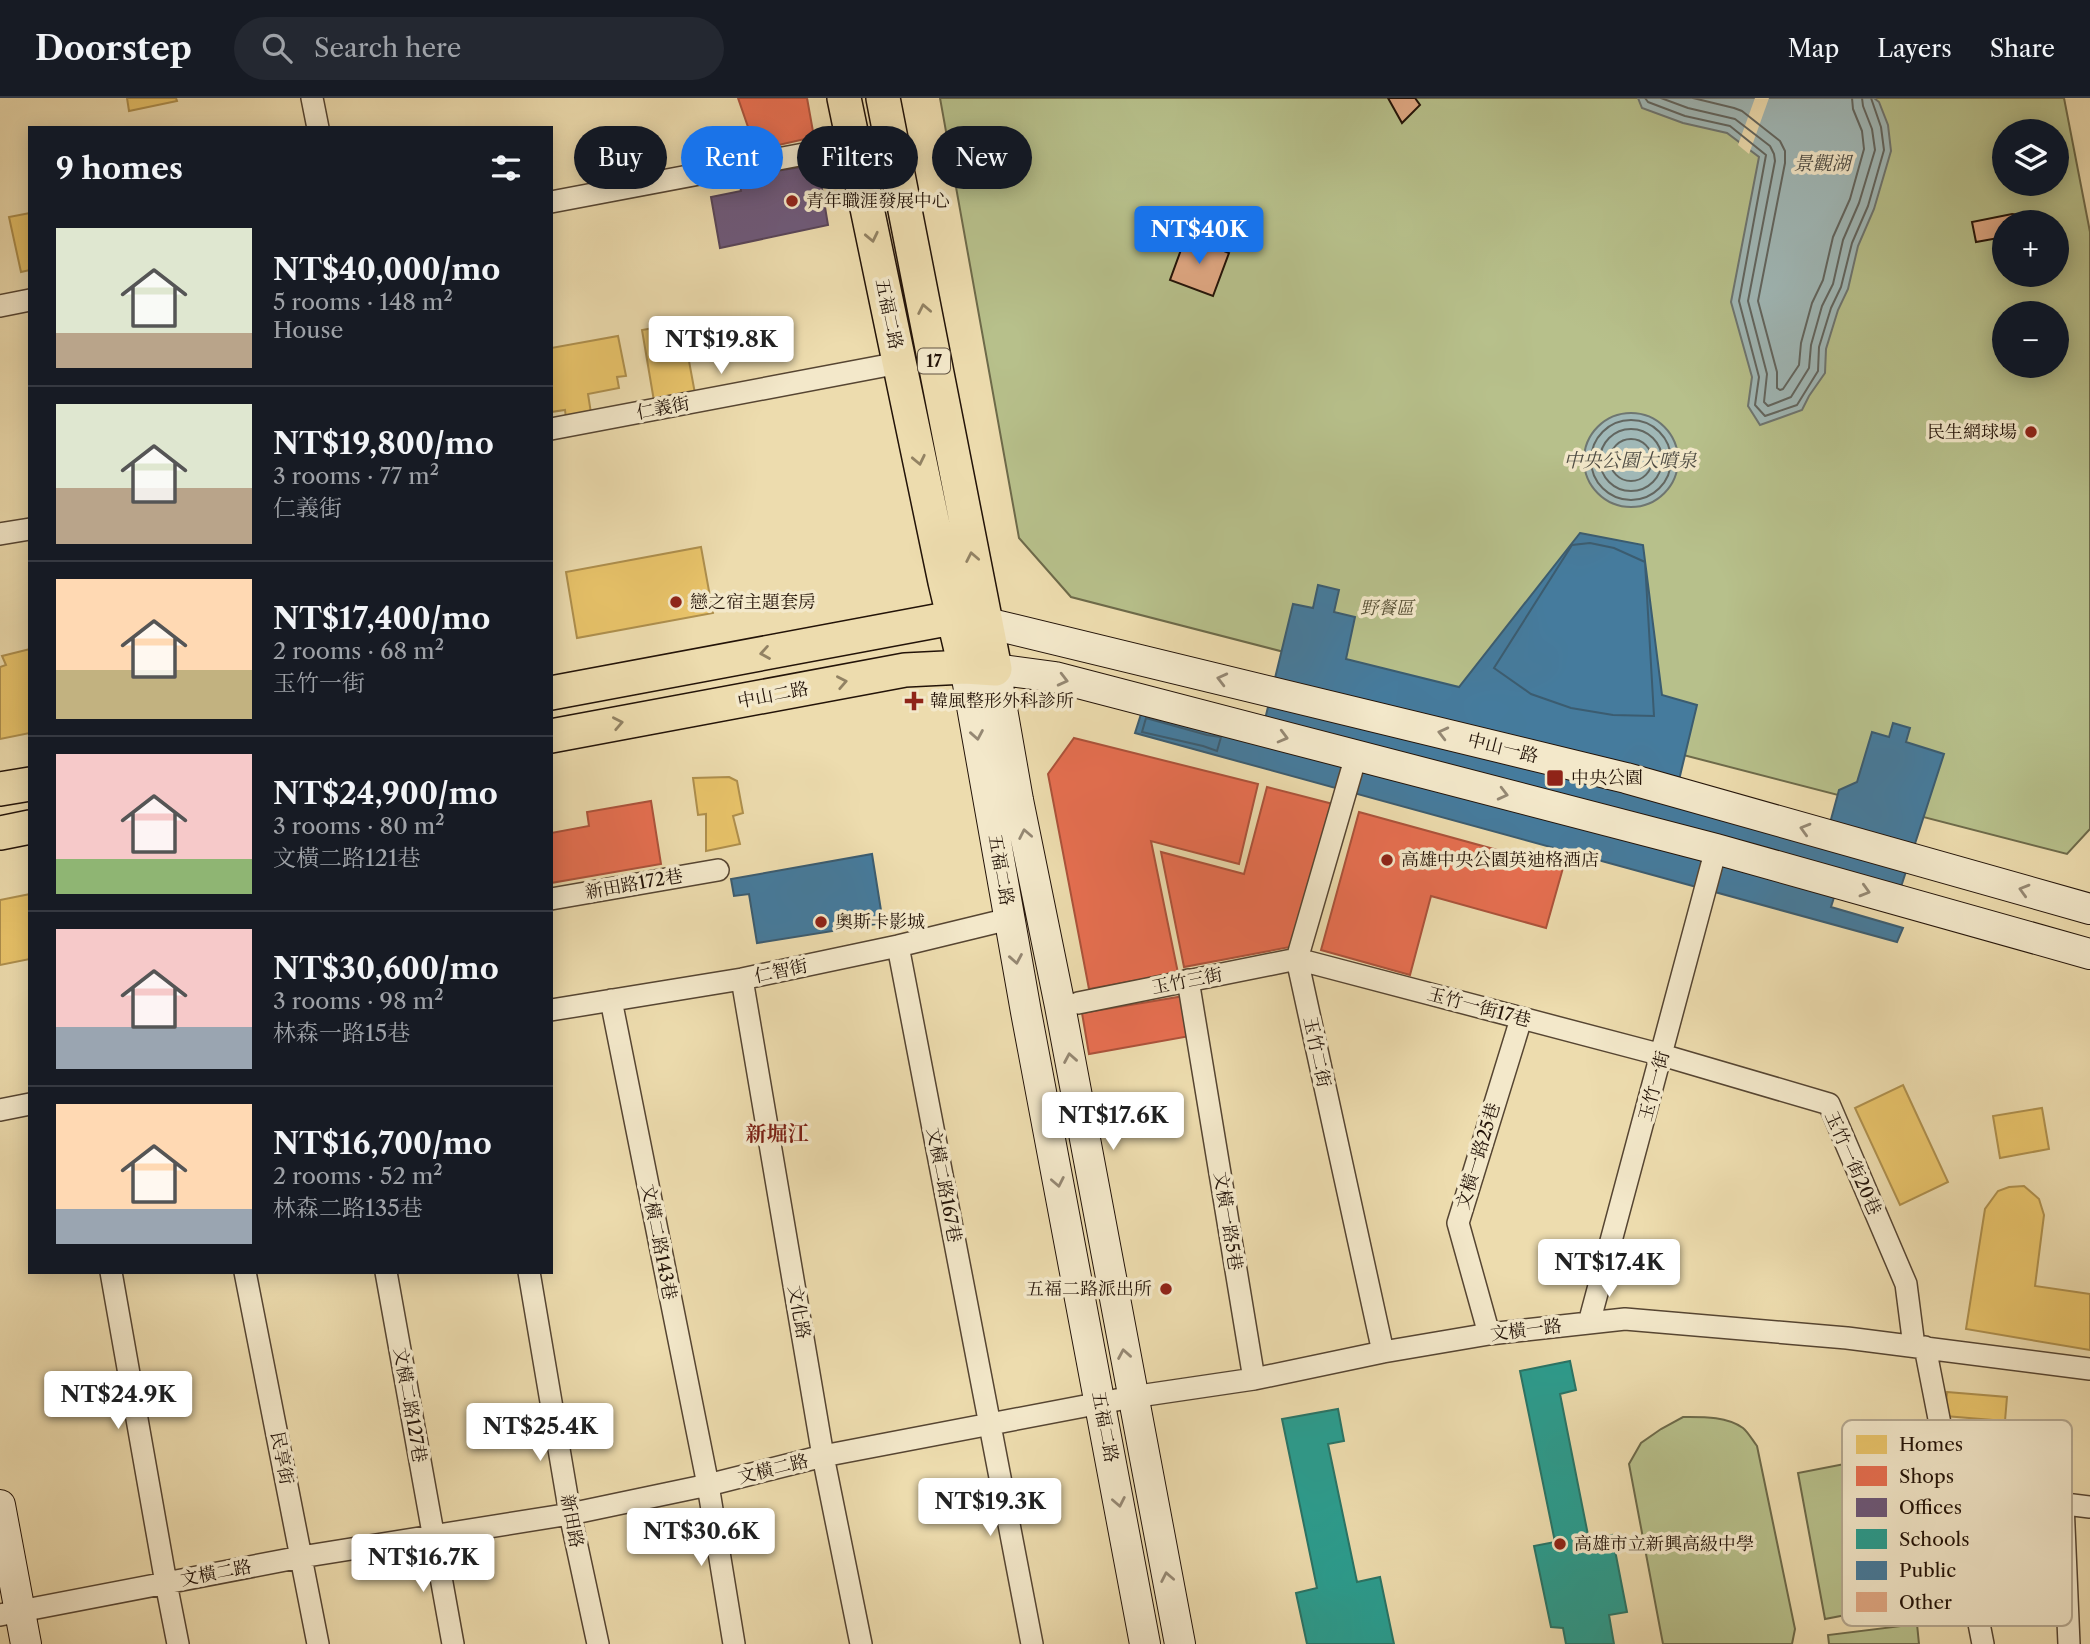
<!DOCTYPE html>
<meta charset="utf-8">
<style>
:root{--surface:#171b24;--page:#242831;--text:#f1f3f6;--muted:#9ea1a6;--line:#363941;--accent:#1a73e8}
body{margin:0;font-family:"Libre Caslon Text","Noto Serif TC",serif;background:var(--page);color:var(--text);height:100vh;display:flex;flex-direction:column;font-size:26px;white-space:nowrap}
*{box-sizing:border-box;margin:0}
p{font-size:23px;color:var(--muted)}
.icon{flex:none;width:38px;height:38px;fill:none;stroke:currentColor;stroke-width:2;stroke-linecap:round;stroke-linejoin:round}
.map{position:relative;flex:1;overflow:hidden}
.sheet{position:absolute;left:28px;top:28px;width:525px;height:1148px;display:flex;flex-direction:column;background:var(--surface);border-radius:0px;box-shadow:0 4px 18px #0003}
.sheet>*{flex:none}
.hud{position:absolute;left:574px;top:28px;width:665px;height:63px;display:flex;gap:14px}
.tools{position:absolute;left:1992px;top:21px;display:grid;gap:14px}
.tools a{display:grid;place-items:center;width:77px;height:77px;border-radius:50%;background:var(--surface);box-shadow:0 4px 18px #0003;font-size:35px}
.price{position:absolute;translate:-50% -60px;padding:0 16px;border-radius:7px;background:#fff;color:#222;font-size:23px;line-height:46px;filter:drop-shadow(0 2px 4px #0008)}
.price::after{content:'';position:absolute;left:50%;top:42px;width:21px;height:16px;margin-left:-10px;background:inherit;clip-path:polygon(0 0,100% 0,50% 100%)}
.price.on{background:var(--accent);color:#fff}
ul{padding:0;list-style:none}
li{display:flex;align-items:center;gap:21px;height:175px;padding:0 28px}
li+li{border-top:2px solid var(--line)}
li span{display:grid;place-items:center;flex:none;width:196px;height:140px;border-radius:0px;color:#555}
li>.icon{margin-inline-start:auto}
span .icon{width:84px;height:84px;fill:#fffc;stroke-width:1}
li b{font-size:30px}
h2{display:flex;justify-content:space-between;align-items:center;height:84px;padding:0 28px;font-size:30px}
.pill{padding:0 24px;border-radius:32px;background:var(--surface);box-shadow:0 4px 18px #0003;font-size:24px;line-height:63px}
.pill.on{background:var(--accent);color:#fff}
header{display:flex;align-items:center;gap:42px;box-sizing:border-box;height:98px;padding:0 35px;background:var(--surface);border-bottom:2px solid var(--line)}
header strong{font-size:33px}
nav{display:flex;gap:38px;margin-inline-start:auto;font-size:24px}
.search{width:490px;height:63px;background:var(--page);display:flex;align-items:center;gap:18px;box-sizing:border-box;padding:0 24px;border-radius:38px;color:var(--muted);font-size:26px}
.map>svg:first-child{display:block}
.green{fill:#b7c08b;stroke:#6d6a4a;stroke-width:2;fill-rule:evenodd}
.water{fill:#a0b8b7;stroke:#6e7671;stroke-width:2}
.pier{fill:#eddcae}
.homes{fill:#e9c46a;stroke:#ae8f4d;stroke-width:2}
.shops{fill:#e76f51;stroke:#ac533b;stroke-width:2}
.offices{fill:#6d597a;stroke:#574458;stroke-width:2}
.schools{fill:#2a9d8f;stroke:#287466;stroke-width:2}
.public{fill:#457b9d;stroke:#3b5c70;stroke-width:2}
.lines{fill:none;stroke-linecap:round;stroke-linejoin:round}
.shore{stroke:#626660;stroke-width:2}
.building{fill:#e0a883;stroke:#231308;stroke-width:2}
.street-casing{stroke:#564532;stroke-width:24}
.secondary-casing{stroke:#231308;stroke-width:32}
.primary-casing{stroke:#231308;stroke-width:36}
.street{stroke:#f3e8ca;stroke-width:21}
.secondary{stroke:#f3e8ca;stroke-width:30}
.primary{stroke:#eddcae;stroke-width:33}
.oneway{stroke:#928263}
.oneway2{stroke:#958873}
.poi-dot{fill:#8f2418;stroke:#f3e8ca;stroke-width:2.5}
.labels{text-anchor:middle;stroke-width:7;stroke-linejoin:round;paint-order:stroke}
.shield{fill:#f3e8ca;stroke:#615342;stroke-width:2}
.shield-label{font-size:16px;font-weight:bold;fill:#231308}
.poi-label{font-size:18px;fill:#231308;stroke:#f3e8ca;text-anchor:start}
.street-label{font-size:18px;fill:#231308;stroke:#f3e8ca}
.park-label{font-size:18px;font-style:italic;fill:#575036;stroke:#f3e8ca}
.water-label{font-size:19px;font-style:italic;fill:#4f4d45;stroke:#f3e8ca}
.quarter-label{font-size:21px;font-weight:bold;fill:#7a1f14;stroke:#f3e8ca}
.key{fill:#f3e8ca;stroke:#b5a890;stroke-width:2}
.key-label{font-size:19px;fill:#231308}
</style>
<header>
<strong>Doorstep</strong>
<div class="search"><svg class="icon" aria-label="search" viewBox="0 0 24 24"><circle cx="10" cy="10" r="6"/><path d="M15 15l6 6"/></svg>Search here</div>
<nav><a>Map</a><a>Layers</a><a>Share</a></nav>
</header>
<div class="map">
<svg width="2090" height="1546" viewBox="0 0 2090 1546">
<rect width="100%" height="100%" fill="#eddcae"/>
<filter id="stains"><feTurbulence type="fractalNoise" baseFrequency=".00286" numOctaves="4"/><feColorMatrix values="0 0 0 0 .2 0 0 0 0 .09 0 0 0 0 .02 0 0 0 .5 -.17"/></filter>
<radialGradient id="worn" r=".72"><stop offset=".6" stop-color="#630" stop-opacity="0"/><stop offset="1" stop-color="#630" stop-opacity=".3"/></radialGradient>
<path class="green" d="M 940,0 L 2064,0 L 2090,134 L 2090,731 L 2067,756 L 1071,499 L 1019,440 ZM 2004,33 L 2056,33 L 2056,86 L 2004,86 ZM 2004,124 L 2056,124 L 2056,177 L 2004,177 ZM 2004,215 L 2056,215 L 2056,268 L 2004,268 Z
M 1683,1319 C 1702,1319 1726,1318 1743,1330 C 1748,1334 1753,1343 1757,1348 L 1795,1531 L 1792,1546 L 1663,1546 L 1629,1366 L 1641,1345 L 1661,1331 Z
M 1886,1358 L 1913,1504 L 1825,1521 L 1798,1375 Z
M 1917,1526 L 1919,1546 L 1829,1546 L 1828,1537 Z"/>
<path class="water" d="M 1638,0 L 1874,0 L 1879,4 L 1888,27 L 1891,53 L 1874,111 L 1858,148 L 1848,191 L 1838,212 L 1826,251 L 1825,275 L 1809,298 L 1802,312 L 1760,327 L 1748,308 L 1752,279 L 1731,204 L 1759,59 L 1727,35 L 1683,25 L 1642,10 Z
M1584 362a47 47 0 1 1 94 0a47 47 0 1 1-94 0Z"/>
<path class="pier" d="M 1755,0 L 1769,0 L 1749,56 L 1738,47 Z"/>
<path class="homes" d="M 127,0 L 176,0 L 177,3 L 129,13 Z
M 30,115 L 30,172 L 21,174 L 9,119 Z
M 682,225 L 696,301 L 655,309 L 642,232 Z
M 618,238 L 626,278 L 617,279 L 619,290 L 588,296 L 591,315 L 566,320 L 565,312 L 551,314 L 551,250 Z
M 701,449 L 713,515 L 577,540 L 566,474 Z
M 30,551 L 30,635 L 0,641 L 0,569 L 6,567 L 2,558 Z
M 729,679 L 737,683 L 743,715 L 733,718 L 740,746 L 706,753 L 706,716 L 698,717 L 693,680 Z
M 30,796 L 30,861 L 0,867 L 0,802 Z
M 1903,987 L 1948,1084 L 1900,1107 L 1855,1010 Z
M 2042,1010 L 2049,1051 L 2000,1060 L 1993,1018 Z
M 2024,1088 L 2039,1101 L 2044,1117 L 2035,1188 L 2090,1196 L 2090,1252 L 1966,1231 L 1985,1111 L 1998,1093 L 2009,1089 Z
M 1947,1294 L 2007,1299 L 2005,1323 L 1945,1318 Z"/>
<path class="shops" d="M 738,0 L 807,0 L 814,39 L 756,52 Z
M 1074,640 L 1258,686 L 1239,766 L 1151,743 L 1178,875 L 1089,891 L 1048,676 Z
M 1267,689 L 1333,706 L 1290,849 L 1184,869 L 1161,754 L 1244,776 Z
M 651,703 L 661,766 L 551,785 L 551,735 L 589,728 L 587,714 Z
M 1359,714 L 1563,770 L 1546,830 L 1431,798 L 1410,877 L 1321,852 Z
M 1184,898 L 1190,938 L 1089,956 L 1082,915 Z"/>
<path class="offices" d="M 807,68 L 819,73 L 828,127 L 720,150 L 711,99 L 741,93 L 739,79 Z"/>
<path class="schools" d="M 1570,1263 L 1576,1292 L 1560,1296 L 1589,1442 L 1612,1437 L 1627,1514 L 1609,1517 L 1614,1546 L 1566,1546 L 1563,1530 L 1551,1529 L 1534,1448 L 1555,1444 L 1520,1273 Z
M 1338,1311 L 1344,1343 L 1328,1346 L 1357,1484 L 1380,1479 L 1394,1546 L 1307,1546 L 1296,1495 L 1317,1490 L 1282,1321 Z"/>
<path class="public" d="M 1580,435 L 1643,447 L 1662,597 L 1697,607 L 1679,682 L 1830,725 L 1839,692 L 1857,684 L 1872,634 L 1889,639 L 1893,625 L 1910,630 L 1906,644 L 1944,656 L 1899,795 L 1841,777 L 1831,809 L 1903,830 L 1897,844 L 1135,635 L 1142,613 L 1260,642 L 1293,506 L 1313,510 L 1318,487 L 1339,492 L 1334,514 L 1355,519 L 1346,561 L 1459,589 Z
M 1590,445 L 1614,450 L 1645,464 L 1654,618 L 1613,617 L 1571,610 L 1531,596 L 1494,570 L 1572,447 Z
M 1146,620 L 1207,637 L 1221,639 L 1217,653 L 1203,648 L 1142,634 Z
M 872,756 L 883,825 L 757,845 L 749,796 L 734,798 L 731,781 Z"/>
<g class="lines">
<path class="shore" d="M 1645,0 L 1648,4 L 1685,18 L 1730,28 L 1766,57 L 1739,203 L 1759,279 L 1755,307 L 1765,318 L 1797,307 L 1818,273 L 1819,249 L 1831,210 L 1841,189 L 1852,145 L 1868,108 L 1884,52 L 1881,29 L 1871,0
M 1661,0 L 1688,10 L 1735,21 L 1770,48 L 1774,56 L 1775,63 L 1748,203 L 1767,276 L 1764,304 L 1768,308 L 1791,299 L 1809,270 L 1811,247 L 1822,208 L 1833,186 L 1843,142 L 1859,105 L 1875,52 L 1872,31 L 1863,8 L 1862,0
M 1693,0 L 1734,10 L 1742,13 L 1780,43 L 1785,53 L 1785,65 L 1758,203 L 1777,274 L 1777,290 L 1780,292 L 1783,291 L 1799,267 L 1801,245 L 1812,205 L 1823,182 L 1833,139 L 1850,101 L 1864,51 L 1862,33 L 1853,11 L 1852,0
M1591 362a40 40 0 1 1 80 0a40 40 0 1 1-80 0Z
M1600 362a31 31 0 1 1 62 0a31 31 0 1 1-62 0Z
M1610 362a21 21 0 1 1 42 0a21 21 0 1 1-42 0Z"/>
</g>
<path class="building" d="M 1388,0 L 1415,0 L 1420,7 L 1402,25 Z
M 2012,116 L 2032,118 L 2051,124 L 2004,124 L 2004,139 L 1976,144 L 1972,124 Z
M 1186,138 L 1229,155 L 1213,198 L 1170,182 Z"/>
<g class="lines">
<defs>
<path id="street" d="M 312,0 L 318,30
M 551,104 L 852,47
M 0,208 L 30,202
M 551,331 L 899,265
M 0,436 L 30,431
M 1356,658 L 1297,861 L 1383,1254
M 551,801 L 718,772
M 898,848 L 1032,1546
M 742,881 L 823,1358 L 861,1546
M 1188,882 L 1254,1281
M 611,902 L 708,1387 L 734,1546
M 1078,905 L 1297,861 L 1662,957 L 1829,1006 L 1906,1186 L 1914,1248
M 551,912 L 742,881 L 898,848 L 1009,821
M 0,1012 L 30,1006
M 111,1174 L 166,1485 L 178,1546
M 245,1174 L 318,1546
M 386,1174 L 453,1546
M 529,1174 L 570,1416 L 598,1546
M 1589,1225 L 1716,751
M 1489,1236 L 1458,1125 L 1521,921
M 1925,1249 L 1983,1546
M 1952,1392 L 2090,1409
M 2063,1405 L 2069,1546
M 0,1517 L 301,1459 L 570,1416 L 708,1387 L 823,1358 L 1132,1299 L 1254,1281 L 1383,1254 L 1489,1236 L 1625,1221 L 1847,1240 L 2090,1271"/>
<path id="secondary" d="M 987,525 L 1626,680 L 2090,811
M 965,569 L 1026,914 L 1145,1546
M 0,1407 L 26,1546
M 1180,1546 L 1060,908 L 1018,702 L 995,571 L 1055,579 L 1716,751 L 2090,856"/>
<path id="primary" d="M 844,0 L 945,484 L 965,569
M 551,595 L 952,520 L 974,523
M 551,638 L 905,572 L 965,569 L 995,571 L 883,0
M 0,691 L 30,686
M 0,735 L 30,729"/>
</defs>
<use href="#street" class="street-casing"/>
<use href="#secondary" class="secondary-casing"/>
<use href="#primary" class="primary-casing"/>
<use href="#street" class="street"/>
<use href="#secondary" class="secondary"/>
<use href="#primary" class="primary"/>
</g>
<defs><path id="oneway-chevron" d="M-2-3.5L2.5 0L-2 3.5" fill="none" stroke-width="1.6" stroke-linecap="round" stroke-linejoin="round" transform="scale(1.75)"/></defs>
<g class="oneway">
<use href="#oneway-chevron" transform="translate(872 139) rotate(78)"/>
<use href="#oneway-chevron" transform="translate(924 211) rotate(-101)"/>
<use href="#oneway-chevron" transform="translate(919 362) rotate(78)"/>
<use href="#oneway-chevron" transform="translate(972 459) rotate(-101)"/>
<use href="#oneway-chevron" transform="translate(765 555) rotate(170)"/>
<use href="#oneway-chevron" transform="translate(842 584) rotate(-11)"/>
<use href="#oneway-chevron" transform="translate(618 625) rotate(-11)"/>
</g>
<g class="oneway2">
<use href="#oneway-chevron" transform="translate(1222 581) rotate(-166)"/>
<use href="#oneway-chevron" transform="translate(1063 582) rotate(14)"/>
<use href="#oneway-chevron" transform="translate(1443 635) rotate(-166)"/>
<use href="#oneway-chevron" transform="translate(977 637) rotate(80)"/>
<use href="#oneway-chevron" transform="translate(1283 639) rotate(15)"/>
<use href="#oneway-chevron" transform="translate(1503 696) rotate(14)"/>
<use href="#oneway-chevron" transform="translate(1805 731) rotate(-164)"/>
<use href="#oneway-chevron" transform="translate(1025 736) rotate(-101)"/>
<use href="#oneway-chevron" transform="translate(2024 792) rotate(-164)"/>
<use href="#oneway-chevron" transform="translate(1865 793) rotate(16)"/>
<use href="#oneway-chevron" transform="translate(1016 861) rotate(80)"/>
<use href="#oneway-chevron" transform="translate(1070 960) rotate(-100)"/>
<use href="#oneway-chevron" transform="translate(1058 1084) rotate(79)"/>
<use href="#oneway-chevron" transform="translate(1124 1256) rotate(-100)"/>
<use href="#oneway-chevron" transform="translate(1119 1404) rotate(79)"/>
<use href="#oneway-chevron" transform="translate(1167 1479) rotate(-101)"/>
</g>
<g class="poi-dot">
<circle cx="792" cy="103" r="7"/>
<circle cx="2031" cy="334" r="7"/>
<circle cx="676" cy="504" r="7"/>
<path d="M910.5 592.5h7v7h7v7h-7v7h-7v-7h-7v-7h7z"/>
<rect x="1546" y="671" width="18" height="18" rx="3.5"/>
<circle cx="1387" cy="762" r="7"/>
<circle cx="821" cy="824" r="7"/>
<circle cx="1166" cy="1191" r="7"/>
<circle cx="1560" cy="1446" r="7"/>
</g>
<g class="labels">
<rect class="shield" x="918" y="250.5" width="32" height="25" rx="5"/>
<g class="shield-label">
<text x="934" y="269">17</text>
</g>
<g class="poi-label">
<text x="806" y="109">青年職涯發展中心</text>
<text x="2017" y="340" text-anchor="end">民生網球場</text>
<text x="690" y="510">戀之宿主題套房</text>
<text x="930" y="609">韓風整形外科診所</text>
<text x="1571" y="686">中央公園</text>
<text x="1401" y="768">高雄中央公園英迪格酒店</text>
<text x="835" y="830">奧斯卡影城</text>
<text x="1152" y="1197" text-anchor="end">五福二路派出所</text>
<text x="1574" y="1452">高雄市立新興高級中學</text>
</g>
<g class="street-label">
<text transform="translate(889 216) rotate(78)" y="6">五福二路</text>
<text transform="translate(663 310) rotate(-11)" y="6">仁義街</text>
<text transform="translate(773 597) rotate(-11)" y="6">中山二路</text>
<text transform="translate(1503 650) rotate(14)" y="6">中山一路</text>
<text transform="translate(1001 772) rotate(80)" y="6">五福二路</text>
<text transform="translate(634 786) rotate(-10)" y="6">新田路172巷</text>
<text transform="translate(781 873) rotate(-12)" y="6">仁智街</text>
<text transform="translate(1187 883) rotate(-11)" y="6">玉竹三街</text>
<text transform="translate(1479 909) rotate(15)" y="6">玉竹一街17巷</text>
<text transform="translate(1317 954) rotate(78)" y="6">玉竹二街</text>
<text transform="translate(1654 988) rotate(-75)" y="6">玉竹一街</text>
<text transform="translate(1478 1058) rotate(-73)" y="6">文橫一路25巷</text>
<text transform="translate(1853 1065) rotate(66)" y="6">玉竹一街20巷</text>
<text transform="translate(944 1087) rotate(79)" y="6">文橫二路167巷</text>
<text transform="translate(1228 1123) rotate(81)" y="6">文橫一路5巷</text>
<text transform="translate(659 1144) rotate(79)" y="6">文橫二路143巷</text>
<text transform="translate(799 1214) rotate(80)" y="6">文化路</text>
<text transform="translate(1526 1232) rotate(-7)" y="6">文橫一路</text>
<text transform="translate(410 1307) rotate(80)" y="6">文橫二路127巷</text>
<text transform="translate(1105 1329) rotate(79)" y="6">五福二路</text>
<text transform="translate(282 1360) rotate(79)" y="6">民享街</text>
<text transform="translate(773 1371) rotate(-14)" y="6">文橫二路</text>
<text transform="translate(572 1423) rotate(79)" y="6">新田路</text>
<text transform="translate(216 1475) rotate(-11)" y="6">文橫二路</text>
</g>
<g class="park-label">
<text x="1387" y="516">野餐區</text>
</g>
<g class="water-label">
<text x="1822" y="72">景觀湖</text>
<text x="1630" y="369">中央公園大噴泉</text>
</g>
<g class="quarter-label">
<text x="777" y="1043">新堀江</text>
</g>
</g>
<rect x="1842" y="1322" width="230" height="206" rx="10" class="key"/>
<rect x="1856" y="1337" width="31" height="19" fill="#e9c46a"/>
<rect x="1856" y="1368" width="31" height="20" fill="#e76f51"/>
<rect x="1856" y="1400" width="31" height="19" fill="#6d597a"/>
<rect x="1856" y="1431" width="31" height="20" fill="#2a9d8f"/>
<rect x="1856" y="1463" width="31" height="19" fill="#457b9d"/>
<rect x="1856" y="1494" width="31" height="20" fill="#e0a883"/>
<g class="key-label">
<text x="1899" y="1353">Homes</text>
<text x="1899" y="1385">Shops</text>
<text x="1899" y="1416">Offices</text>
<text x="1899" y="1448">Schools</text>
<text x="1899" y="1479">Public</text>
<text x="1899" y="1511">Other</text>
</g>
<rect width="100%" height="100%" filter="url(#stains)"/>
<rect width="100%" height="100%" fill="url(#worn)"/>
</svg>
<div class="tools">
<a><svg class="icon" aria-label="layers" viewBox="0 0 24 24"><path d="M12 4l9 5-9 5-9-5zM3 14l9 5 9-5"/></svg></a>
<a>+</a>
<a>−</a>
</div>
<b class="price on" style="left:1199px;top:168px">NT$40K</b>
<b class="price" style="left:721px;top:278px">NT$19.8K</b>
<b class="price" style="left:1113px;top:1054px">NT$17.6K</b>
<b class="price" style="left:1609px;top:1201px">NT$17.4K</b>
<b class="price" style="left:118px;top:1333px">NT$24.9K</b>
<b class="price" style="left:540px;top:1365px">NT$25.4K</b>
<b class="price" style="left:990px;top:1440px">NT$19.3K</b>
<b class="price" style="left:701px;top:1470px">NT$30.6K</b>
<b class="price" style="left:423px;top:1496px">NT$16.7K</b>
<div class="hud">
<a class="pill">Buy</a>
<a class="pill on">Rent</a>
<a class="pill">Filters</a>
<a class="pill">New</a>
</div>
<section class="sheet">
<h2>9 homes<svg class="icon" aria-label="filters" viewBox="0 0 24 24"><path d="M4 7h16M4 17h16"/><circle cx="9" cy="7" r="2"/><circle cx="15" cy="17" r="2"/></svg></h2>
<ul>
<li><span style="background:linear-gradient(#dfe7d0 75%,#b9a48a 0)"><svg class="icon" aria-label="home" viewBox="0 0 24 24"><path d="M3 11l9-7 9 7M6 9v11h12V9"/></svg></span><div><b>NT$40,000/mo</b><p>5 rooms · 148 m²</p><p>House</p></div></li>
<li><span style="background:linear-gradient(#dfe7d0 60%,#b9a48a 0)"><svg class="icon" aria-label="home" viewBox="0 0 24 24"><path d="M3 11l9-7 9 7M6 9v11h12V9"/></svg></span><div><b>NT$19,800/mo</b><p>3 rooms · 77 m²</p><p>仁義街</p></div></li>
<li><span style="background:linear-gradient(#ffd9b3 65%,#c2b280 0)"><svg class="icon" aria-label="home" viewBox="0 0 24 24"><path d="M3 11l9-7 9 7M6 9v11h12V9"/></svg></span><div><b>NT$17,400/mo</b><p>2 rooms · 68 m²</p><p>玉竹一街</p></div></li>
<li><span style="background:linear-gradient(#f6c9c9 75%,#8fb573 0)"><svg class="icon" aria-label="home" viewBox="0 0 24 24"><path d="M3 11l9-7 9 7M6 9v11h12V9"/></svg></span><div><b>NT$24,900/mo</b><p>3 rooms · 80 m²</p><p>文橫二路121巷</p></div></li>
<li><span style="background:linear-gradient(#f6c9c9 70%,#9aa5b1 0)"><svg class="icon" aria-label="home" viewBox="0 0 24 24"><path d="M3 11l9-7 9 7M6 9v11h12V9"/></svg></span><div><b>NT$30,600/mo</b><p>3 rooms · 98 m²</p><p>林森一路15巷</p></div></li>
<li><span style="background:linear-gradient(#ffd9b3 75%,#9aa5b1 0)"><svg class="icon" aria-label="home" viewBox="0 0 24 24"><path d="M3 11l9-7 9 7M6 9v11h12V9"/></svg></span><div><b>NT$16,700/mo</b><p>2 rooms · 52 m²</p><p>林森二路135巷</p></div></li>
</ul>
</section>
</div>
